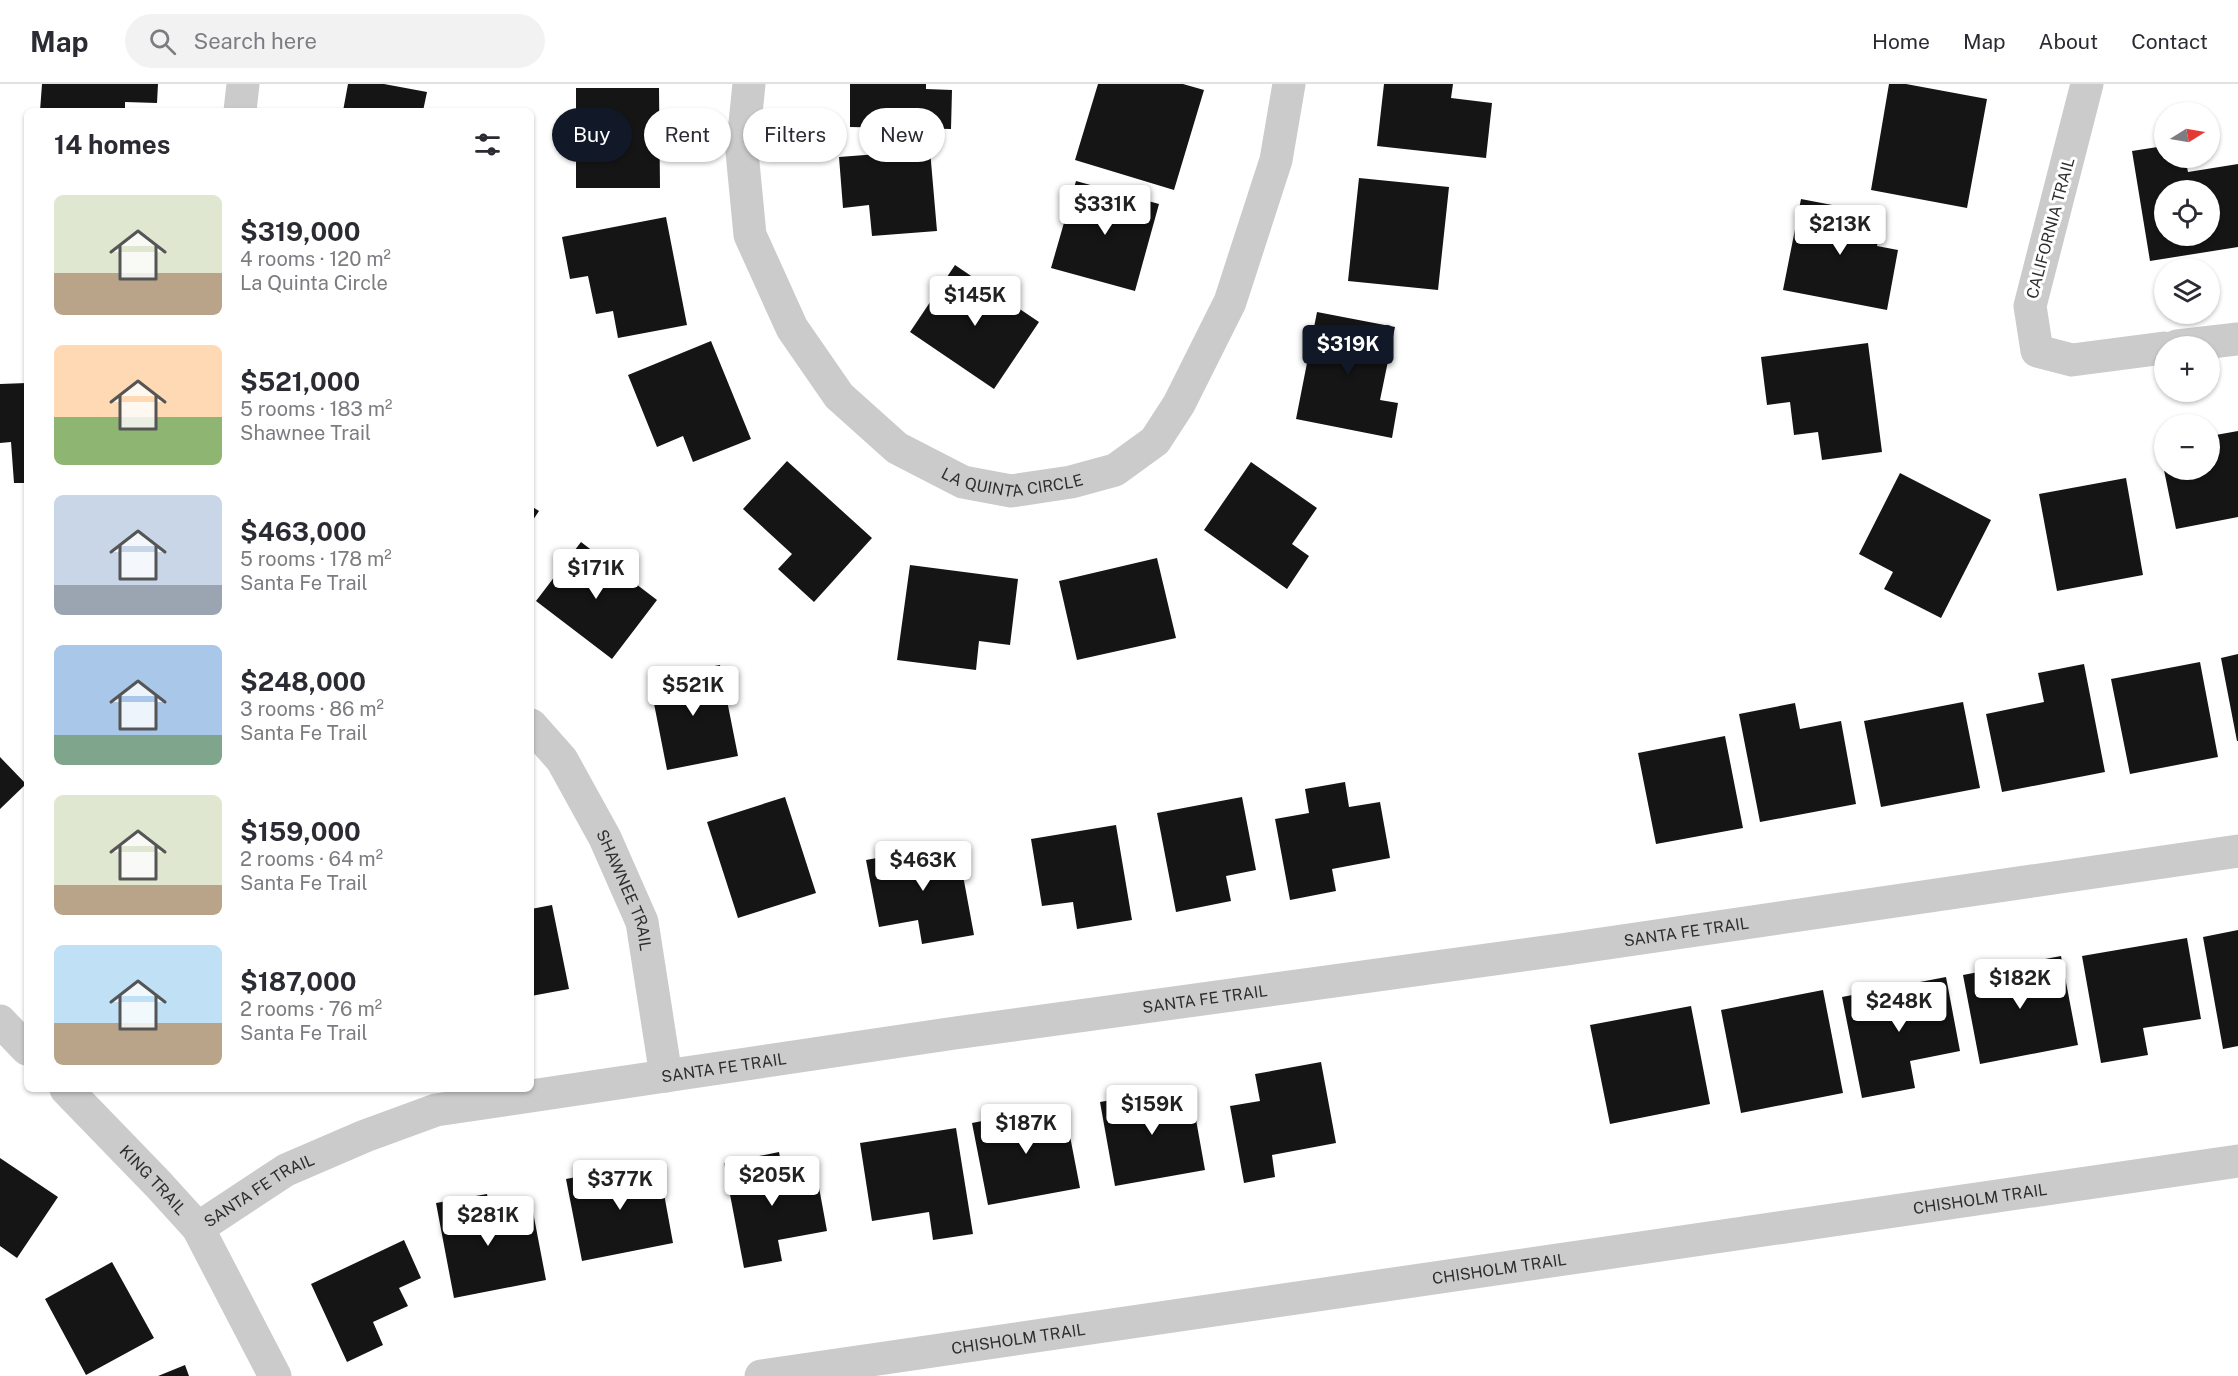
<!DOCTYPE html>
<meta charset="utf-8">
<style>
:root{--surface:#fff;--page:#f2f2f3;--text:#2b2b33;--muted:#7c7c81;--line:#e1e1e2;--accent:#111827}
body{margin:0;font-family:"Public Sans",sans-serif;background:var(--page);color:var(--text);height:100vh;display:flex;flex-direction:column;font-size:22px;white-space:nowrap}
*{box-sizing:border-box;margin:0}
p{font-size:20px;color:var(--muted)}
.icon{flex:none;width:33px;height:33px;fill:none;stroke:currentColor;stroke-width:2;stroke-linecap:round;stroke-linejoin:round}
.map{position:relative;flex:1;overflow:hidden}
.sheet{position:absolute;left:24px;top:24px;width:510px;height:984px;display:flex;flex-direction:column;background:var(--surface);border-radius:9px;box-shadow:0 2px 4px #0004}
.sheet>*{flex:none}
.hud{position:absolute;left:552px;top:24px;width:570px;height:54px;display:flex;gap:12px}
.needle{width:39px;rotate:79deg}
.controls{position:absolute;left:2154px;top:18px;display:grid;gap:12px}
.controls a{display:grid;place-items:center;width:66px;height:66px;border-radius:50%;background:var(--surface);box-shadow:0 2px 4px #0004;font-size:30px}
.price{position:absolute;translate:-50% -51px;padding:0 14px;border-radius:6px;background:#fff;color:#222;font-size:20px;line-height:39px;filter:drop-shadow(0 2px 3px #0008)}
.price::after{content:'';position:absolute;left:50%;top:36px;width:18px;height:14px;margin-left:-9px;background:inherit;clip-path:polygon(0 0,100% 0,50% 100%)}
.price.current{background:var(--accent);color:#fff}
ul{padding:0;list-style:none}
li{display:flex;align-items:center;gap:18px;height:150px;padding:0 30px}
li span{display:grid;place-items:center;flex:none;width:168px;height:120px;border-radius:9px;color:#555}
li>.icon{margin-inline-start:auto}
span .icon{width:72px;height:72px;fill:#fffc;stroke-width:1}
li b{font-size:26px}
h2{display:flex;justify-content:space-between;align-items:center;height:72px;padding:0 30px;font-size:26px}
.pill{padding:0 21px;border-radius:27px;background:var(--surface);box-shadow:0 2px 4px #0004;font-size:21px;line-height:54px}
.pill.current{background:var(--accent);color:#fff}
header{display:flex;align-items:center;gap:36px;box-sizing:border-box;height:84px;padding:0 30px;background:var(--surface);border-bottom:2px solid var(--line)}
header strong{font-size:28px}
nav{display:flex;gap:33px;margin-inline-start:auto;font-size:21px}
.search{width:420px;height:54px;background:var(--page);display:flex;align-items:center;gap:15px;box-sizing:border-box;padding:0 21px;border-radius:33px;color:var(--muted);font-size:22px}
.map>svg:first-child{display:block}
.building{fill:#151515;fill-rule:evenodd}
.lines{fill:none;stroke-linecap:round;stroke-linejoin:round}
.street{stroke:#cbcbcb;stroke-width:33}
.labels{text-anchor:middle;stroke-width:6;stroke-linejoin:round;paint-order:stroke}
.street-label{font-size:16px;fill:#2e2e2e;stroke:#fff}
</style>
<header>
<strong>Map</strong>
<div class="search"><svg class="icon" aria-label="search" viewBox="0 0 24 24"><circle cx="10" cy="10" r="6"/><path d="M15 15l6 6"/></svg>Search here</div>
<nav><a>Home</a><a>Map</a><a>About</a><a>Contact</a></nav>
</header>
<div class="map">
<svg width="2238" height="1292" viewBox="0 0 2238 1292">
<rect width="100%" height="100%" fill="#fff"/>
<path class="building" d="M 42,0 L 158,0 L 157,19 L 125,18 L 125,27 L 40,27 Z
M 348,0 L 384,0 L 427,8 L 423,27 L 343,27 Z
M 850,0 L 926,0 L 926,5 L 952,6 L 951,45 L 850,43 Z
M 1098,0 L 1183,0 L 1204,6 L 1174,106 L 1075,76 Z
M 1384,0 L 1453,0 L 1451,14 L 1492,19 L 1486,74 L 1377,62 Z
M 1889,0 L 1906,0 L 1987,15 L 1967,124 L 1871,106 Z
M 576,4 L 659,4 L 660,104 L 576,104 Z
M 2164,62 L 2164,74 L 2185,74 L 2188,88 L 2238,80 L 2238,163 L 2150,177 L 2132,67 ZM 2164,106 L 2210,106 L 2210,152 L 2164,152 Z
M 930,66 L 937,147 L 872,152 L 869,121 L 843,124 L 839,73 Z
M 1359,94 L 1449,103 L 1438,206 L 1348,197 Z
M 1076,97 L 1159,120 L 1135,207 L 1051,184 Z
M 1801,115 L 1884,131 L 1877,162 L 1898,166 L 1887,226 L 1783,206 Z
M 666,133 L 687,241 L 618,254 L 613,227 L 596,230 L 588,192 L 570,195 L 562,153 Z
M 955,181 L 1039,238 L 994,305 L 910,248 Z
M 1317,228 L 1395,243 L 1380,316 L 1398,319 L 1392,354 L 1296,335 Z
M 711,257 L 751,355 L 693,378 L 683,352 L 657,363 L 628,291 Z
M 1868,259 L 1882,368 L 1822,376 L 1818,348 L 1794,351 L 1790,318 L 1767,321 L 1761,273 Z
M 27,299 L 27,399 L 14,399 L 11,358 L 0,359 L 0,300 Z
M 2238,347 L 2238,433 L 2176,445 L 2164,386 L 2210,386 L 2210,352 Z
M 2164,361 L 2164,382 L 2163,382 L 2160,362 Z
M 787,377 L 872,454 L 814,518 L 778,485 L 792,470 L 743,425 Z
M 1251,378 L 1317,424 L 1292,460 L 1309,472 L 1287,505 L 1204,446 Z
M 1900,389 L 1991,436 L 1941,534 L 1884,505 L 1893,488 L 1859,470 Z
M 2126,394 L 2143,491 L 2057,507 L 2039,410 Z
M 531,422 L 539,427 L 531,439 Z
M 581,458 L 657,516 L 612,575 L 536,517 Z
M 1157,474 L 1176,554 L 1077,576 L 1059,497 Z
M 910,481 L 1018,495 L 1010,561 L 979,557 L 976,586 L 897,576 Z
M 2238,570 L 2238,657 L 2237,657 L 2221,574 Z
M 2200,578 L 2218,673 L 2130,690 L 2111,595 Z
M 2084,580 L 2105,688 L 2002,708 L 1986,630 L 2044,618 L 2038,589 Z
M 720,581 L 738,672 L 667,686 L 649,594 Z
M 1963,618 L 1980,704 L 1881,723 L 1864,637 Z
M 1795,619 L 1800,645 L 1841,637 L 1856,720 L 1760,738 L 1739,630 Z
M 1725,652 L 1743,744 L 1656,760 L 1638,669 Z
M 0,673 L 26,700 L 0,725 Z
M 1345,698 L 1349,723 L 1380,718 L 1390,774 L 1332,785 L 1336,807 L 1290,816 L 1275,735 L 1309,729 L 1305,705 Z
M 785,713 L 816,809 L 738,834 L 707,738 Z
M 1242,713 L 1256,786 L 1226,792 L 1231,817 L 1176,828 L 1157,729 Z
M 1116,741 L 1132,836 L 1077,845 L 1073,818 L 1042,822 L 1031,755 Z
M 957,759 L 974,851 L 922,860 L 918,836 L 879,843 L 866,776 Z
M 552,821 L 569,905 L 531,912 L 531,825 Z
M 2238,846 L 2238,962 L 2223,965 L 2203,853 Z
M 2187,854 L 2201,935 L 2143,944 L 2148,971 L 2101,979 L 2082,872 Z
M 2061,872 L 2078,961 L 1980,980 L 1963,891 Z
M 1946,893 L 1960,967 L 1910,977 L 1915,1004 L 1862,1014 L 1842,913 Z
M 1823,906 L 1843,1009 L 1741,1029 L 1721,926 Z
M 1691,922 L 1710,1020 L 1610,1040 L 1590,941 Z
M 1321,978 L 1336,1059 L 1272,1071 L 1275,1093 L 1244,1099 L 1230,1022 L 1260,1017 L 1255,990 Z
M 1190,1002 L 1205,1086 L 1115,1102 L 1100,1018 Z
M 1064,1021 L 1080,1104 L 988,1121 L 972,1039 Z
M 956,1044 L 973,1150 L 933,1156 L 929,1128 L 872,1137 L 860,1059 Z
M 779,1068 L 784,1094 L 816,1087 L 827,1147 L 778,1156 L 782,1177 L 744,1184 L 724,1079 Z
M 0,1074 L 58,1113 L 17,1174 L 0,1162 Z
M 658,1077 L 673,1159 L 582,1177 L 566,1095 Z
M 487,1110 L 492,1136 L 533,1128 L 546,1196 L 454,1214 L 436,1119 Z
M 404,1156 L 421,1194 L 399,1204 L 408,1222 L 373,1238 L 383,1261 L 347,1278 L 311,1200 Z
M 112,1178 L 154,1254 L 86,1291 L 45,1215 Z
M 185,1281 L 189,1292 L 158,1292 Z"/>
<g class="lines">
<g class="street">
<path id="s1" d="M 749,0 L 742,68 L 750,151 L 792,244 L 839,312 L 897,364 L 963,398 L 1011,407 L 1071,398 L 1115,386 L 1155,357 L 1179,320 L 1230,218 L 1276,76 L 1289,0"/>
<path d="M 2087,0 L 2030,222 L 2037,267 L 2072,276 L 2164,264"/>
<path d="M 240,27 L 243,0"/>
<path d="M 2177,262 L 2238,255"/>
<path id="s2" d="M 531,641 L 562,676 L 605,754 L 642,838 L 666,992"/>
<path d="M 0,937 L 27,965"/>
<path id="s3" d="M 66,1005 L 158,1100 L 198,1144 L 275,1292"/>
<path id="s4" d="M 198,1144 L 286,1086 L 365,1052 L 436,1026 L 955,949 L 1567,865 L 2238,767"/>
<path id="s5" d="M 761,1292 L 2238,1077"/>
</g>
</g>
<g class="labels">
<g class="street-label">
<text transform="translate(2050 144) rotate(-75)" y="6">CALIFORNIA TRAIL</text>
<text dy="6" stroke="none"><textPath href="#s1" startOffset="538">LA QUINTA CIRCLE</textPath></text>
<text dy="6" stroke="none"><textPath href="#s2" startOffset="192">SHAWNEE TRAIL</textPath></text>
<text dy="6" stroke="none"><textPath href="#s4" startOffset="1530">SANTA FE TRAIL</textPath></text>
<text dy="6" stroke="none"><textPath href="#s4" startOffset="1044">SANTA FE TRAIL</textPath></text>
<text dy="6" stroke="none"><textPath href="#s4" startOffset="558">SANTA FE TRAIL</textPath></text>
<text dy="6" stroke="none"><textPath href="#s3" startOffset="126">KING TRAIL</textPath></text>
<text dy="6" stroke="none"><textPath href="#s4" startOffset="72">SANTA FE TRAIL</textPath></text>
<text dy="6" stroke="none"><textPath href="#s5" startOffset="1232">CHISHOLM TRAIL</textPath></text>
<text dy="6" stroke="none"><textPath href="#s5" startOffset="746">CHISHOLM TRAIL</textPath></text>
<text dy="6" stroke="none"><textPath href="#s5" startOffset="260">CHISHOLM TRAIL</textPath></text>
</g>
</g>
</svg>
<div class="controls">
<a><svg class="needle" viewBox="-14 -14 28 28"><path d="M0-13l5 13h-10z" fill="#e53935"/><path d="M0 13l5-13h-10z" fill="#7c7c81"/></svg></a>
<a><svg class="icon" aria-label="locate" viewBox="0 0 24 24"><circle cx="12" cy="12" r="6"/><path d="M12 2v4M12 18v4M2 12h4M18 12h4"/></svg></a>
<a><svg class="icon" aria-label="layers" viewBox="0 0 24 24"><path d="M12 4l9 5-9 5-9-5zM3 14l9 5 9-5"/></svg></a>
<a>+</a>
<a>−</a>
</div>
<b class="price" style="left:1105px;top:152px">$331K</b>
<b class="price" style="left:1840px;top:172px">$213K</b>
<b class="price" style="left:975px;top:243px">$145K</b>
<b class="price current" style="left:1348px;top:292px">$319K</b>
<b class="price" style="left:596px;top:516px">$171K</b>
<b class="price" style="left:693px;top:633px">$521K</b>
<b class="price" style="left:923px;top:808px">$463K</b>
<b class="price" style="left:2020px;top:926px">$182K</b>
<b class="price" style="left:1899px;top:949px">$248K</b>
<b class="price" style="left:1152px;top:1052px">$159K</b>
<b class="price" style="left:1026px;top:1071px">$187K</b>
<b class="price" style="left:772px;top:1123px">$205K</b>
<b class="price" style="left:620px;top:1127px">$377K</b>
<b class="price" style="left:488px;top:1163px">$281K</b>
<div class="hud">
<a class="pill current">Buy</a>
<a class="pill">Rent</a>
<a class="pill">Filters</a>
<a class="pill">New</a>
</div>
<section class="sheet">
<h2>14 homes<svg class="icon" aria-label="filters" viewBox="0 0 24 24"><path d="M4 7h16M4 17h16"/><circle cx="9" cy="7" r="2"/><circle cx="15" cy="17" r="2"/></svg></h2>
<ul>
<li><span style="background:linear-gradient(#dfe7d0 65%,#b9a48a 0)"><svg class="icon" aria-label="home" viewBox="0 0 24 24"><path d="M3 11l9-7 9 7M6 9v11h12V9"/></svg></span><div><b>$319,000</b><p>4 rooms · 120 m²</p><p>La Quinta Circle</p></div></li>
<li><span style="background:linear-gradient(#ffd9b3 60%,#8fb573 0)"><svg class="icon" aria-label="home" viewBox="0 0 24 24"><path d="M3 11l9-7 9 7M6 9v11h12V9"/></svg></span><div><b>$521,000</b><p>5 rooms · 183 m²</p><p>Shawnee Trail</p></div></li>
<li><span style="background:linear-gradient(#c9d6e8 75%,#9aa5b1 0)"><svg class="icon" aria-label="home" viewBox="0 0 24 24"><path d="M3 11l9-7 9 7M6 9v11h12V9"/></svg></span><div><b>$463,000</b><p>5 rooms · 178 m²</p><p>Santa Fe Trail</p></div></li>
<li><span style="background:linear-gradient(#a9c7e8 75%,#7fa58c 0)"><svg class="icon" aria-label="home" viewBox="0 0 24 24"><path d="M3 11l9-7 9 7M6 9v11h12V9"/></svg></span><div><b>$248,000</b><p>3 rooms · 86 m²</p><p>Santa Fe Trail</p></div></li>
<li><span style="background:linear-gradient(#dfe7d0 75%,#b9a48a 0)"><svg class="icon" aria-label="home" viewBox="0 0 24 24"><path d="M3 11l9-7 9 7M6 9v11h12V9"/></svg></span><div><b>$159,000</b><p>2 rooms · 64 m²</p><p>Santa Fe Trail</p></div></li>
<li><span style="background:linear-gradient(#bfe0f5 65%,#b9a48a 0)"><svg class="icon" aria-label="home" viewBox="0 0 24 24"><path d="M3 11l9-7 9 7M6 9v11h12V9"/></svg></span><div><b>$187,000</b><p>2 rooms · 76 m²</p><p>Santa Fe Trail</p></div></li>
</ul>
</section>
</div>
